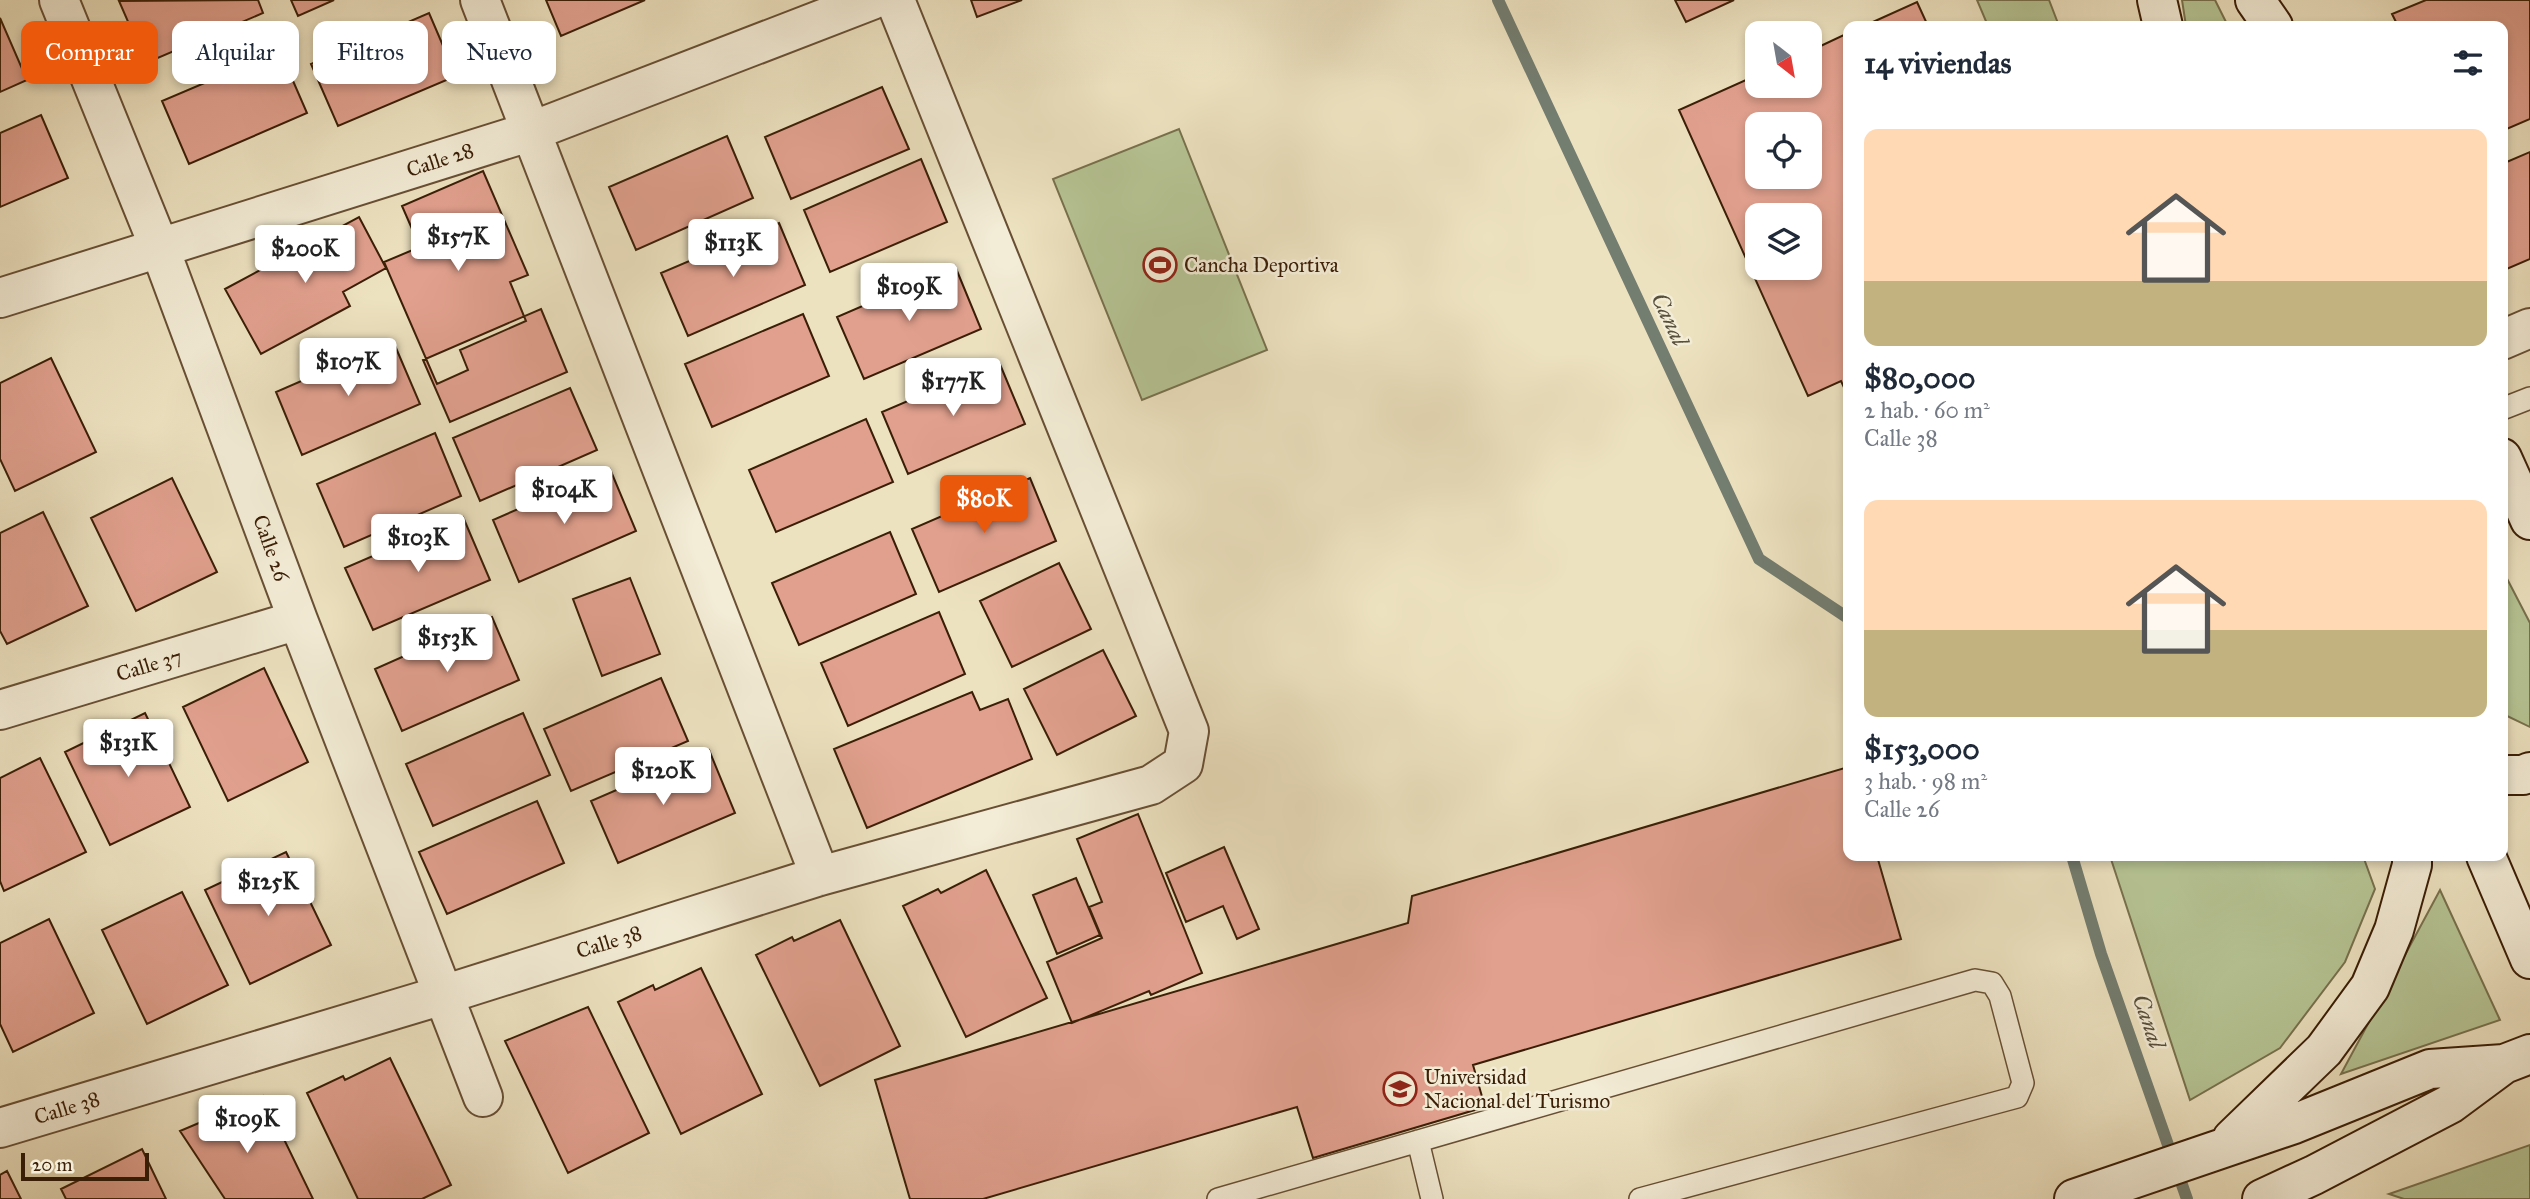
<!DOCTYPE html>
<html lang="es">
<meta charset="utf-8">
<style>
:root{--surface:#fff;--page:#f2f2f3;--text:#1f2937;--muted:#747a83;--accent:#ea580c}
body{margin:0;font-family:"IM FELL Great Primer",serif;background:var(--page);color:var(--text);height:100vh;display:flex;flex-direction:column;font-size:26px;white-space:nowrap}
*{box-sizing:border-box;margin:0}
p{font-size:23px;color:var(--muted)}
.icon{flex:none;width:38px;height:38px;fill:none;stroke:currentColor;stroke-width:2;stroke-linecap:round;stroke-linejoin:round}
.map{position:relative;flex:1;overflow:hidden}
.details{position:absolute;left:1843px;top:21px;width:665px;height:840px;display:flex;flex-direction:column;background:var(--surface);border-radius:14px;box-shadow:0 4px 10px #0003}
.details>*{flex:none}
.banner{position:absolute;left:21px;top:21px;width:665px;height:63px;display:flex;gap:14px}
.needle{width:46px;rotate:149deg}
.fabs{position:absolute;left:1745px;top:21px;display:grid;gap:14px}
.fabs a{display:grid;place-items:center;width:77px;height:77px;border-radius:14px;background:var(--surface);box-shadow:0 4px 10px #0003;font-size:35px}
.scale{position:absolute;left:21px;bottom:18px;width:128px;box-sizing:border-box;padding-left:7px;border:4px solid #3b1e06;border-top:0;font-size:19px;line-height:24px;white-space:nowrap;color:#3b1e06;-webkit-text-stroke:5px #f3ecd6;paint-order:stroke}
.price{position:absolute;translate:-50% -60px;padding:0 16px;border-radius:7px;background:#fff;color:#222;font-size:23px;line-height:46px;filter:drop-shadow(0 2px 4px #0008)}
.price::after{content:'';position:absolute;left:50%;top:42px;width:21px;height:16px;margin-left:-10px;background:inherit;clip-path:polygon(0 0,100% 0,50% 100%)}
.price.on{background:var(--accent);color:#fff}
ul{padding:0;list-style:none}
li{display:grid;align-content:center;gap:14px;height:371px;padding:0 21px}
li span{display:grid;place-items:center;height:217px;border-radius:14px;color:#555}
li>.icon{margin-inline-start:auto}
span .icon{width:126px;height:126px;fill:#fffc;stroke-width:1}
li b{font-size:30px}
h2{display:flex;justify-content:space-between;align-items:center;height:84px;padding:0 21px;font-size:30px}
.tag{padding:0 24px;border-radius:14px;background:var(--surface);box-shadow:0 4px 10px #0003;font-size:24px;line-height:63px}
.tag.on{background:var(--accent);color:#fff}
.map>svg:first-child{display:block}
.green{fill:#b6c494;stroke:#78714d;stroke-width:2}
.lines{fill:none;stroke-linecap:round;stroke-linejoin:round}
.stream{stroke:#737d70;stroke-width:12}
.building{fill:#e1a08e;stroke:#3b1e06;stroke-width:2;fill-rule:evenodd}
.lane-casing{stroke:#684f34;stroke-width:24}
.street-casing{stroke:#684f34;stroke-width:42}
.secondary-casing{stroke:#3b1e06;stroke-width:42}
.lane{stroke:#f3ecd6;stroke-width:21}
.street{stroke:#f3ecd6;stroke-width:38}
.secondary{stroke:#f3ecd6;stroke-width:38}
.labels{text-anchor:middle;stroke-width:5;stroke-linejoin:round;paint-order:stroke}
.street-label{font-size:21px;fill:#3b1e06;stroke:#f3ecd6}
.poi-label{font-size:21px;fill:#3b1e06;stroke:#f3ecd6;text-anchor:start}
.water-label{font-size:23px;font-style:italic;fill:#574e3b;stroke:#f3ecd6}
</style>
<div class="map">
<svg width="2530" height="1199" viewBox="0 0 2530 1199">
<rect width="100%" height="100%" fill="#ede2c0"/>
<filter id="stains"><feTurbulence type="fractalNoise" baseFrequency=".00286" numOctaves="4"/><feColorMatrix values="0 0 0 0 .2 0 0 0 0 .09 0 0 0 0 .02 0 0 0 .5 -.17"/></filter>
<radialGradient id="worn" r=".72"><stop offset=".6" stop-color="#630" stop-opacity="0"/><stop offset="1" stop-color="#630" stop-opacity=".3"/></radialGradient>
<path class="green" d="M 1977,0 L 2049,0 L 2059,26 L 1988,26 Z
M 2182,0 L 2215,0 L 2228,26 L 2186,26 Z
M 1179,129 L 1267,350 L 1142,400 L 1053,179 Z
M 2502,569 L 2530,623 L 2530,727 L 2503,714 Z
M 2110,856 L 2363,856 L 2375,889 L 2345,962 L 2280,1048 L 2190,1100 Z
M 2440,890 L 2500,1020 L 2341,1074 Z
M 2530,1145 L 2530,1199 L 2404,1199 L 2389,1194 Z"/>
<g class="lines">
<path class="stream" d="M 1498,0 L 1759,559 L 1848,618
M 2072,856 L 2101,954 L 2187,1199"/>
</g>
<path class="building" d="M 258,0 L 263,13 L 146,63 L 119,1 Z
M 291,0 L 334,0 L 298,16 Z
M 546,0 L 645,0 L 561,36 Z
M 971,0 L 1022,0 L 977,17 Z
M 1675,0 L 1734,0 L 1686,22 Z
M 2426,0 L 2530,0 L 2530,119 L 2502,131 L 2502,26 L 2398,26 L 2392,14 Z
M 1917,2 L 1928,26 L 1864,26 Z
M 429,13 L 456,76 L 338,126 L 311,64 Z
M 0,18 L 27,80 L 0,92 Z
M 1848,33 L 1848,396 L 1841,381 L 1808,396 L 1679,110 L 1757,75 L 1757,86 L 1810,86 L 1810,51 ZM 1757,124 L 1810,124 L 1810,177 L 1757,177 ZM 1757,215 L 1810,215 L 1810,268 L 1757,268 Z
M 280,51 L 307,113 L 189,164 L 162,101 Z
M 882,87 L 909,149 L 791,199 L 765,137 Z
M 41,115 L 68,178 L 0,207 L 0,133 Z
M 727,136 L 753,198 L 636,250 L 609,187 Z
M 2530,152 L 2530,259 L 2502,271 L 2502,164 Z
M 921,159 L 947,222 L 830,272 L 804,210 Z
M 483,171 L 528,275 L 510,282 L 526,321 L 460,350 L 468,370 L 437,384 L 384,262 L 420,247 L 402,206 Z
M 359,217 L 386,268 L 343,292 L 350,306 L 261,354 L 225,289 Z
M 779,223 L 805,285 L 688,336 L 661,273 Z
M 955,266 L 981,329 L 864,379 L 837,317 Z
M 541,309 L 567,372 L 450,422 L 423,360 Z
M 803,314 L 829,376 L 712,427 L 685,364 Z
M 393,341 L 420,404 L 302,455 L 276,392 Z
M 51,358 L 96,452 L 15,491 L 0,459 L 0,383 Z
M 999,362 L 1025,424 L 908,474 L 882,412 Z
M 570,388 L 597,450 L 480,501 L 453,438 Z
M 866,419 L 893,482 L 776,532 L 749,470 Z
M 435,433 L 461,496 L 344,547 L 317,484 Z
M 610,469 L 636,531 L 519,582 L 493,520 Z
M 172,478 L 217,572 L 136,611 L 91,518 Z
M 1030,478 L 1056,541 L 939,592 L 912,529 Z
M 43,512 L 88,606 L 7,644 L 0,631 L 0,533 Z
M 463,517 L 490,580 L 373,630 L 345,568 Z
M 890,532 L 916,594 L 799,645 L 772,583 Z
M 1059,563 L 1091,629 L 1012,667 L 980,601 Z
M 630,578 L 660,654 L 602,676 L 573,599 Z
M 939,612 L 965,674 L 848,726 L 821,663 Z
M 492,617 L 519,680 L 402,731 L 375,669 Z
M 1103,650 L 1136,716 L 1057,755 L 1024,689 Z
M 264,668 L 308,762 L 228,801 L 183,707 Z
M 661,678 L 688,741 L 571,791 L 544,729 Z
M 972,692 L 980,710 L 1008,699 L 1032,759 L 867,828 L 834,749 Z
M 145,713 L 190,807 L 110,845 L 65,752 Z
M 523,713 L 550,775 L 433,826 L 406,764 Z
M 709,750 L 735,813 L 618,863 L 591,801 Z
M 40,758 L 86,852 L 4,891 L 0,881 L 0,778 Z
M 1848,767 L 1848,856 L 1877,856 L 1901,939 L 1473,1065 L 1485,1107 L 1313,1158 L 1297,1107 L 983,1199 L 910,1199 L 875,1080 L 1408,923 L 1412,896 Z
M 537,801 L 564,863 L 447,914 L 419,852 Z
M 1138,814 L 1202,973 L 1151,995 L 1149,991 L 1072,1023 L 1047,962 L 1102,938 L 1089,907 L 1102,902 L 1077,839 Z
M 1224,847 L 1259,929 L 1237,939 L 1223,906 L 1186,922 L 1166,873 Z
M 286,852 L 331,945 L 250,984 L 205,890 Z
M 986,870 L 1047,998 L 966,1037 L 903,906 L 938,889 L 941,893 Z
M 1076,878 L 1100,935 L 1057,954 L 1033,895 Z
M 182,892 L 228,985 L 147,1024 L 102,930 Z
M 49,919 L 94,1013 L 13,1052 L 0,1024 L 0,943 Z
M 840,920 L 900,1046 L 820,1086 L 756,955 L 792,937 L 794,941 Z
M 701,968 L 762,1094 L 681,1134 L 618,1002 L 653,985 L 655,990 Z
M 588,1007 L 649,1133 L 568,1173 L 505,1041 Z
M 390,1058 L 451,1185 L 422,1199 L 358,1199 L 307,1093 L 343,1076 L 345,1080 Z
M 263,1096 L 313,1199 L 225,1199 L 180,1131 Z
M 142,1149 L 166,1199 L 66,1199 L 61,1189 Z
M 7,1171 L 21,1199 L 0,1199 L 0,1175 Z"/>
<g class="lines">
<defs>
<path id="lane" d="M 2502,409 L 2530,398
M 1418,1141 L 1432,1199
M 1218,1199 L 1975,980 L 1992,983 L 2000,996 L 2023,1083 L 2017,1097 L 1640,1199"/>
<path id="street" d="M 59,0 L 160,249 L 298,620 L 483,1097
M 480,0 L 820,876
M 0,298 L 532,131 L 872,0
M 2502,340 L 2530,328
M 0,710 L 298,620
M 0,1128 L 443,995 L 820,876 L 1151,785 L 1183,764 L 1189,731 L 895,0"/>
<path id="secondary" d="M 2157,0 L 2163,26
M 2255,0 L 2273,26
M 2502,458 L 2530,520
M 2502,775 L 2523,775 L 2530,772
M 2486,856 L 2530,959
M 2232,1139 L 2324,1050 L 2370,987 L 2394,930 L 2412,865 L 2412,856
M 2074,1199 L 2294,1124 L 2430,1069 L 2504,1064
M 2262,1199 L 2314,1175 L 2450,1104 L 2504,1064 L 2530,1054"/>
</defs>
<use href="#lane" class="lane-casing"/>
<use href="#street" class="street-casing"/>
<use href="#secondary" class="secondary-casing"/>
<use href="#lane" class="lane"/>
<use href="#street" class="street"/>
<use href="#secondary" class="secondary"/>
</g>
<defs>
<symbol id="stadium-ring" viewBox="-11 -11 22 22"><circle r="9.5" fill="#f3ecd6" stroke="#8f2418" stroke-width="1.5"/><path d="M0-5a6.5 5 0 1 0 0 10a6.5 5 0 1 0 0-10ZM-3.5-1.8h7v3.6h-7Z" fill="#8f2418"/></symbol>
<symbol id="university-ring" viewBox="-11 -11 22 22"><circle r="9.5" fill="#f3ecd6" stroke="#8f2418" stroke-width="1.5"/><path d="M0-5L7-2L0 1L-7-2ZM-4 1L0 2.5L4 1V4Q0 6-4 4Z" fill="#8f2418"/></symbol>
</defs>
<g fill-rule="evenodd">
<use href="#stadium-ring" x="1141" y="246" width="38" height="38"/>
<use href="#university-ring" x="1381" y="1070" width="38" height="38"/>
</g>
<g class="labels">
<g class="street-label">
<text transform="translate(440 160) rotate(-18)" y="7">Calle 28</text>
<text transform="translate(271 548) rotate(70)" y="7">Calle 26</text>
<text transform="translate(149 665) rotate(-17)" y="7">Calle 37</text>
<text transform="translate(609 942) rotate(-17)" y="7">Calle 38</text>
<text transform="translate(67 1108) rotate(-17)" y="7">Calle 38</text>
</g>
<g class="poi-label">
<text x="1184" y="272">Cancha Deportiva</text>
<text x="1424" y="1084">Universidad<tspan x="1424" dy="24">Nacional del Turismo</tspan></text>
</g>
<g class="water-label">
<text transform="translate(1670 319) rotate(65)" y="8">Canal</text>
<text transform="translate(2149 1021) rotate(71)" y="8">Canal</text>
</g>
</g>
<rect width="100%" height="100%" filter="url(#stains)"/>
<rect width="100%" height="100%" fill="url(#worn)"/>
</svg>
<div class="fabs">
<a><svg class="needle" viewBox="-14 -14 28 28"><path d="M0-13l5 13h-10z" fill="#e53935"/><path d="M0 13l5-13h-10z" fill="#747a83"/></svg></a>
<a><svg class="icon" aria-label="locate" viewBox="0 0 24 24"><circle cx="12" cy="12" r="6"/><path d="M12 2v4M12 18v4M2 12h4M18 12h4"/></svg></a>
<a><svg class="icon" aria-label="layers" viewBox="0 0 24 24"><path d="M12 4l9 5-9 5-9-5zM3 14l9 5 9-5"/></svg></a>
</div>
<div class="scale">20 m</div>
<b class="price" style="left:458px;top:273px">$157K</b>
<b class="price" style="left:733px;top:279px">$113K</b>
<b class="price" style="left:305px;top:285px">$200K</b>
<b class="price" style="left:909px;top:323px">$109K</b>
<b class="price" style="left:348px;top:398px">$107K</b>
<b class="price" style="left:953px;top:418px">$177K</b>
<b class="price" style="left:564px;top:526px">$104K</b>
<b class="price on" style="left:984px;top:535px">$80K</b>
<b class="price" style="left:418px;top:574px">$103K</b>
<b class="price" style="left:447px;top:674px">$153K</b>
<b class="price" style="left:128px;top:779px">$131K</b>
<b class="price" style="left:663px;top:807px">$120K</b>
<b class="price" style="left:268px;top:918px">$125K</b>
<b class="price" style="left:247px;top:1155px">$109K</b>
<div class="banner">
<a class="tag on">Comprar</a>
<a class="tag">Alquilar</a>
<a class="tag">Filtros</a>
<a class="tag">Nuevo</a>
</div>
<section class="details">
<h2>14 viviendas<svg class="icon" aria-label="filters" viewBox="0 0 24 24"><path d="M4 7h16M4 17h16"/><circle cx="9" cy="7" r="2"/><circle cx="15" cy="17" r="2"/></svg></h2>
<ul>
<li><span style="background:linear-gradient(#ffd9b3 70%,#c2b280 0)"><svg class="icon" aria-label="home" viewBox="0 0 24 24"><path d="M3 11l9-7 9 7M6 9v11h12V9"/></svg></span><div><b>$80,000</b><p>2 hab. · 60 m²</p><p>Calle 38</p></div></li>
<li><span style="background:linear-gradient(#ffd9b3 60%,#c2b280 0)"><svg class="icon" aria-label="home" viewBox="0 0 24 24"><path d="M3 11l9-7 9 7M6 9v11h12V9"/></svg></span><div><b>$153,000</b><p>3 hab. · 98 m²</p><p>Calle 26</p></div></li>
</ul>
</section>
</div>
